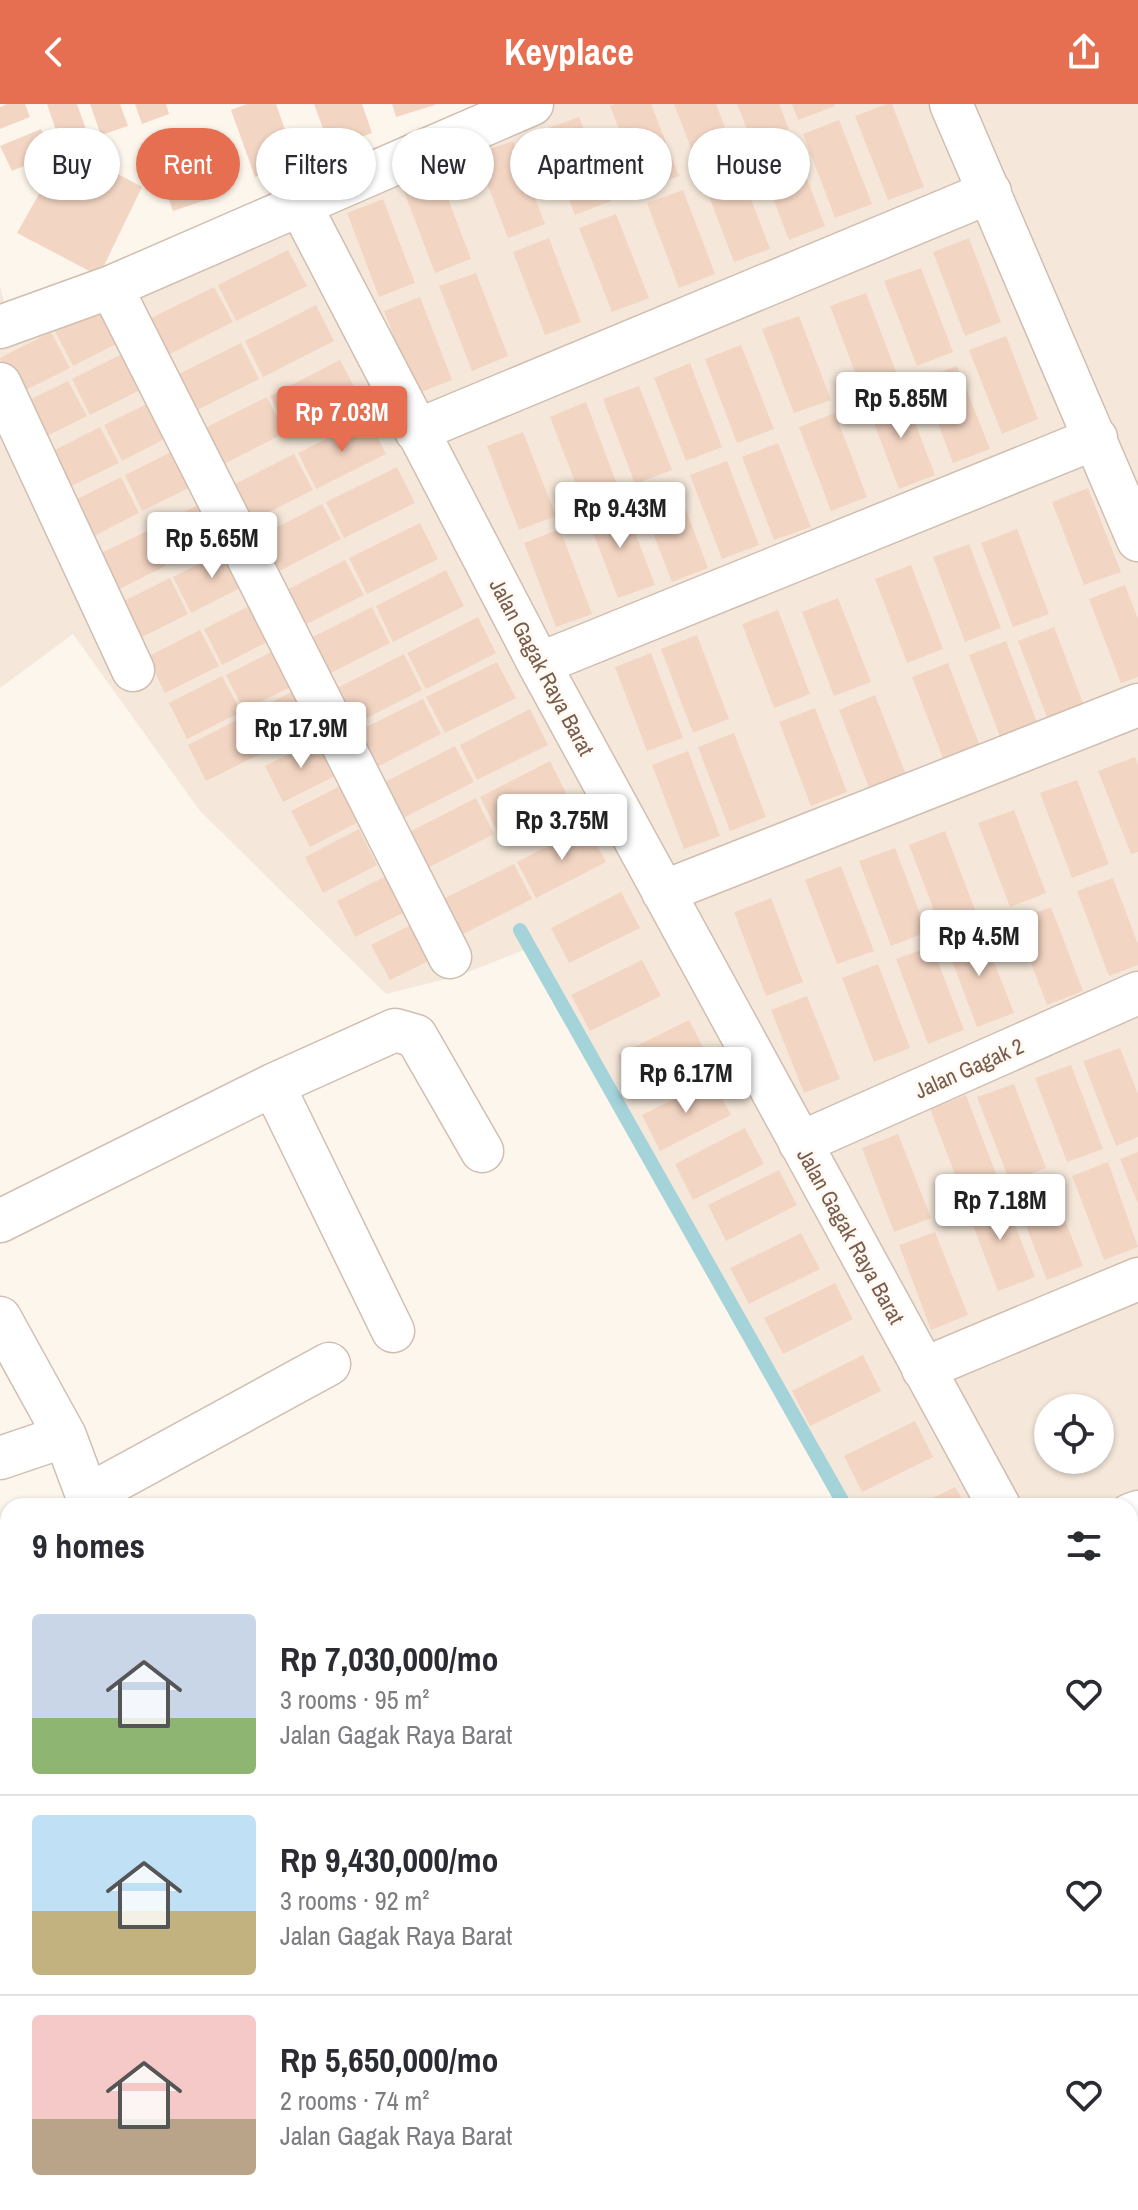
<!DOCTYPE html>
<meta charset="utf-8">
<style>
:root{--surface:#fff;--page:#f2f2f3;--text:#2b2b33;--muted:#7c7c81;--line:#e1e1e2;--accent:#e76f51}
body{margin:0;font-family:"Archivo Narrow",sans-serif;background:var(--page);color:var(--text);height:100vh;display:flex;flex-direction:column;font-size:30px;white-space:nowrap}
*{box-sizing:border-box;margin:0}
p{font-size:26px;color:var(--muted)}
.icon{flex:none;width:44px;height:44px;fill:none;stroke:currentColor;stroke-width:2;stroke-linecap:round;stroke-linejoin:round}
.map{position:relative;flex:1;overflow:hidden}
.side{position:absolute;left:0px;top:1394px;width:1138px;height:712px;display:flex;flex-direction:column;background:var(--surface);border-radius:24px 24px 0 0;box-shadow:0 2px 6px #0004}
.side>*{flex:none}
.top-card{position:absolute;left:24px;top:24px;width:1090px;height:72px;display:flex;gap:16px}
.controls{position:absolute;left:1034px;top:1290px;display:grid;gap:16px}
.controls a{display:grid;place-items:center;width:80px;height:80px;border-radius:50%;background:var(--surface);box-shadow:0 2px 6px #0004;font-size:40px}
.price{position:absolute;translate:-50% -68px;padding:0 18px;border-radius:8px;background:#fff;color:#222;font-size:26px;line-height:52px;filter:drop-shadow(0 2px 4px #0008)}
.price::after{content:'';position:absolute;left:50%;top:48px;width:24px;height:18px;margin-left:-12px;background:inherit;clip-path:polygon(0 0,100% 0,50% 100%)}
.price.active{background:var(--accent);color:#fff}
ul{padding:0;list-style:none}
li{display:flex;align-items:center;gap:24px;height:200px;padding:0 32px}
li+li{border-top:2px solid var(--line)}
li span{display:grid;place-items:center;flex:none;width:224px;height:160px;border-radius:8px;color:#555}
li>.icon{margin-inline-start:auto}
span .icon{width:96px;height:96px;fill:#fffc;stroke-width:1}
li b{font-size:34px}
h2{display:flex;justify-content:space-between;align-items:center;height:96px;padding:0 32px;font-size:34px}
.pill{padding:0 28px;border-radius:36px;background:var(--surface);box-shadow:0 2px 6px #0004;font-size:28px;line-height:72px}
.pill.active{background:var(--accent);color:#fff}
header{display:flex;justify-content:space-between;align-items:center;height:104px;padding:0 32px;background:var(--accent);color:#fff;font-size:36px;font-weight:700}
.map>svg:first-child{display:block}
.residential{fill:#f5e8da;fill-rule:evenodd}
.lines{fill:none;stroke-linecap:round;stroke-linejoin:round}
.stream{stroke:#a5d3da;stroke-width:14}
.building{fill:#f3d5c3}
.street-casing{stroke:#d1beb0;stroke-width:45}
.street{stroke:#fff;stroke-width:42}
.labels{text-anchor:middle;stroke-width:6;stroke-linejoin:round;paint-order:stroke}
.street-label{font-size:22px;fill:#7a5c4d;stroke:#fffaf3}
</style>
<header><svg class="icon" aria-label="back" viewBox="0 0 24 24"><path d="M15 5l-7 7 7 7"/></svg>Keyplace<svg class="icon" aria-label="share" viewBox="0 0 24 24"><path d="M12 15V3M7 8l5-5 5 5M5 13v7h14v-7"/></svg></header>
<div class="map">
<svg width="1138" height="2106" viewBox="0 0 1138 2106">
<rect width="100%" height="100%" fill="#fdf6ec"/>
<path class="residential" d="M 505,0 L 1138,0 L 1138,1914 L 1130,1901 L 1130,1402 L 840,1402 L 524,846 L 458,872 L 386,890 L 200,707 L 73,530 L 0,584 L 0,182 L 7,208 ZM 1048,1304 L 1100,1304 L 1100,1356 L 1048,1356 Z"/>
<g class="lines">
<path class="stream" d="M 520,826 L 845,1402
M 1130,1906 L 1138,1920"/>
</g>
<path class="building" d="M 7,0 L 25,0 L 30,13 L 0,25 L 0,3 Z
M 47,0 L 77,0 L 88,31 L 61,41 Z
M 90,0 L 120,0 L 128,22 L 101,31 Z
M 135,0 L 166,0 L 169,10 L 142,20 Z
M 247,0 L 276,0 L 297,59 L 255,73 L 231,6 Z
M 314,0 L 362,0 L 372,29 L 330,44 Z
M 392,0 L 435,0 L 435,1 L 396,13 Z
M 615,0 L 651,0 L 679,72 L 642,85 L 610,2 Z
M 674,0 L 716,0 L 734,47 L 697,60 Z
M 737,0 L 779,0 L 789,25 L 752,38 Z
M 792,0 L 834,0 L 835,2 L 798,16 Z
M 887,0 L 892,0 L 924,83 L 888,96 L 855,12 Z
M 579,13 L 611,97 L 575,111 L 543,26 Z
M 839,16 L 872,100 L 835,114 L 803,30 Z
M 41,25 L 52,50 L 12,67 L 0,42 Z
M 191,25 L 215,93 L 173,107 L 149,40 Z
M 513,37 L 545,120 L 508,134 L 476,50 Z
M 793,38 L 825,122 L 789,136 L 757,52 Z
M 66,42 L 142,83 L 99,172 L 17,129 Z
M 738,61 L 770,145 L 734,158 L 702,74 Z
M 439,71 L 471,155 L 435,169 L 403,85 Z
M 683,86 L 715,170 L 679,184 L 647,99 Z
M 383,95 L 415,179 L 379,193 L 347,109 Z
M 616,110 L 649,194 L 612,208 L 579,124 Z
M 549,134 L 581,218 L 545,231 L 513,148 Z
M 969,134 L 1001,218 L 965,232 L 933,148 Z
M 288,146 L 307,182 L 236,217 L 218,181 Z
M 921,164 L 953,248 L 917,262 L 884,177 Z
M 476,169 L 508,252 L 472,267 L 439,182 Z
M 214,183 L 233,218 L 162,254 L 143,218 Z
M 866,189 L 898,273 L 862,287 L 830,202 Z
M 420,193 L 452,276 L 416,290 L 384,207 Z
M 115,195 L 134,231 L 73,262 L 55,227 Z
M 316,201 L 334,237 L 263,273 L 245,237 Z
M 799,212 L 831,296 L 794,309 L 762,225 Z
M 51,228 L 70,264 L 16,291 L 0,254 Z
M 1006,232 L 1038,315 L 1002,330 L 969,246 Z
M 241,239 L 259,275 L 189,310 L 171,274 Z
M 741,241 L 774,325 L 737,339 L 705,255 Z
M 132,245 L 150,281 L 90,311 L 72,275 Z
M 340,256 L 359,292 L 289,328 L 270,292 Z
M 690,259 L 722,343 L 686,357 L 654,274 Z
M 957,262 L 990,345 L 953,359 L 921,275 Z
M 68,277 L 87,312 L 33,339 L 15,303 Z
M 639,282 L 672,366 L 635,380 L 603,295 Z
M 903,287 L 935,371 L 899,385 L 867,301 Z
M 165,291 L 182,326 L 122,357 L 104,321 Z
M 267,293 L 285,329 L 214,365 L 195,329 Z
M 586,298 L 618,383 L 582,396 L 550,313 Z
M 835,309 L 867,393 L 831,407 L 799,323 Z
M 368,314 L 386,350 L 316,385 L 298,349 Z
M 100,323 L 119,359 L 65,385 L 47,350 Z
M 523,328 L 556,412 L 519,426 L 487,342 Z
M 778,339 L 811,423 L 774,436 L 742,353 Z
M 185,341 L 203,377 L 142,407 L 125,371 Z
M 294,350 L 313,386 L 242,422 L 223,386 Z
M 727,357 L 759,441 L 722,455 L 690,371 Z
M 397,363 L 415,399 L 344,434 L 326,398 Z
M 121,373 L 139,409 L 86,436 L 67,400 Z
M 676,380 L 708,464 L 672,478 L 639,393 Z
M 1088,384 L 1121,468 L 1084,481 L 1052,398 Z
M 210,395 L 229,431 L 169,461 L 150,425 Z
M 623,397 L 655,481 L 618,494 L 586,410 Z
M 322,400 L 341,435 L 270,472 L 252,436 Z
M 420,419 L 438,455 L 367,490 L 349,454 Z
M 560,425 L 592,510 L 556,523 L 524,439 Z
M 1017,425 L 1049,510 L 1013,523 L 981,439 Z
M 147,427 L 165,462 L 112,489 L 93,453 Z
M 969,440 L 1001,524 L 965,538 L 933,453 Z
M 233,443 L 252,478 L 191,509 L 173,473 Z
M 345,456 L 364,491 L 293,527 L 275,492 Z
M 911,461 L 943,545 L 907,559 L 875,475 Z
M 446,466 L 464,502 L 393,538 L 376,502 Z
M 170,474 L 188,510 L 134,537 L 116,501 Z
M 1125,481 L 1138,515 L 1138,573 L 1121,579 L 1089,495 Z
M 265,494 L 283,530 L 222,561 L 204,525 Z
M 838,494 L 871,578 L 834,592 L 802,508 Z
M 372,503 L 390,539 L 319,575 L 301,539 Z
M 778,506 L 810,590 L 774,604 L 742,520 Z
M 478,513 L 496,549 L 426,585 L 407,549 Z
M 1054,523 L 1086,607 L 1050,621 L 1018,537 Z
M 200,526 L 219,562 L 165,589 L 147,553 Z
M 697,531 L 729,615 L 693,629 L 661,545 Z
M 1006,537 L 1038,621 L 1001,635 L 969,551 Z
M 287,540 L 305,576 L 244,606 L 226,571 Z
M 651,549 L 683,634 L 647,647 L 615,563 Z
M 404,550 L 422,586 L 351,622 L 333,586 Z
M 497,558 L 516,594 L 445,629 L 426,593 Z
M 948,559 L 980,642 L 944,657 L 912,573 Z
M 222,572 L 241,608 L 187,635 L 169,599 Z
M 305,581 L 323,617 L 263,648 L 245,612 Z
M 875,591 L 908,676 L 871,689 L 839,606 Z
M 423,595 L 441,630 L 371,666 L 352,630 Z
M 815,604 L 847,688 L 811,702 L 779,618 Z
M 530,605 L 548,641 L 477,676 L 460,641 Z
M 241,614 L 260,650 L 206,677 L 188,641 Z
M 734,629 L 766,713 L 730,727 L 698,643 Z
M 319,635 L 337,671 L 283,698 L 265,662 Z
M 455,642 L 474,678 L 403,714 L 385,678 Z
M 688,647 L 720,732 L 684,745 L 652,661 Z
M 1135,653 L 1138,661 L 1138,748 L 1131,750 L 1098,667 Z
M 550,657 L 568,693 L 498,729 L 480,693 Z
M 1077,676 L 1109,760 L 1072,774 L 1040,689 Z
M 344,680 L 362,716 L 310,743 L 291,707 Z
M 476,694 L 494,730 L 424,766 L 405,730 Z
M 1014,706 L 1046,789 L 1010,803 L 978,719 Z
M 587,722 L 606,758 L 536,794 L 517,758 Z
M 359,725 L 377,761 L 323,789 L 305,753 Z
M 945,727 L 977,811 L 941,825 L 909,741 Z
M 895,744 L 927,828 L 891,842 L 859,757 Z
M 514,760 L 532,795 L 461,831 L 443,795 Z
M 841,762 L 874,847 L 837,860 L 805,776 Z
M 390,770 L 409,806 L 355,833 L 337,797 Z
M 1113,774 L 1138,840 L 1138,861 L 1109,872 L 1077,787 Z
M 621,788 L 640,824 L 569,859 L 551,824 Z
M 771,794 L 803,878 L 766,892 L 734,808 Z
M 1051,803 L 1083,887 L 1047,901 L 1015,817 Z
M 425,814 L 443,850 L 390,876 L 371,841 Z
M 981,825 L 1014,909 L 977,923 L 945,838 Z
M 932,842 L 964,926 L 928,940 L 896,855 Z
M 642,856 L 661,892 L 590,927 L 571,891 Z
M 878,860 L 910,944 L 874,958 L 842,874 Z
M 807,892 L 840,975 L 804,989 L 771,906 Z
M 689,916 L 707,951 L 637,987 L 618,951 Z
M 1120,944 L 1138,990 L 1138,1033 L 1116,1042 L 1083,957 Z
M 1071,961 L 1103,1045 L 1067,1058 L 1035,974 Z
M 712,976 L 731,1011 L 660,1047 L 642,1011 Z
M 1014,980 L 1046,1064 L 1010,1078 L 977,993 Z
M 966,991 L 998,1075 L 962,1089 L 930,1005 Z
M 745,1024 L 764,1060 L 693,1096 L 675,1060 Z
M 898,1030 L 931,1114 L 894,1128 L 862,1044 Z
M 1138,1048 L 1138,1100 L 1120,1055 Z
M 1108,1058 L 1138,1143 L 1104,1156 L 1072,1072 Z
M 779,1066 L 797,1101 L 726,1137 L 708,1101 Z
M 1050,1078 L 1083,1162 L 1047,1176 L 1014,1091 Z
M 1003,1089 L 1035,1173 L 998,1187 L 966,1103 Z
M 935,1128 L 968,1211 L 931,1226 L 899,1141 Z
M 801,1129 L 820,1165 L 749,1200 L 730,1164 Z
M 835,1179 L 853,1215 L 783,1250 L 764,1214 Z
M 863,1251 L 881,1287 L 810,1322 L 792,1287 Z
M 915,1317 L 933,1353 L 862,1388 L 844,1352 Z
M 955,1383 L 966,1402 L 917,1402 Z
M 1135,1465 L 1138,1473 L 1138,1560 L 1131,1563 L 1130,1467 Z
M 1138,1724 L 1138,1769 L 1130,1773 L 1130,1728 Z
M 1138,1806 L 1138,1850 L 1136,1851 L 1130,1840 L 1130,1810 Z"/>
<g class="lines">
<defs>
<path id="street" d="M 951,0 L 1138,436
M 299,99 L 539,560 L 999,1402
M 111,183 L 450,853
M 0,223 L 111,183 L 532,0
M 0,280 L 133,566
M 416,327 L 990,88
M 539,560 L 1096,334
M 663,788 L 1138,601
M 273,981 L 393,1227
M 800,1039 L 1138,889
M 0,1117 L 273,981 L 395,926 L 416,932 L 482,1047
M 0,1214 L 65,1332 L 91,1402
M 923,1265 L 1138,1175
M 0,1354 L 65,1332
M 87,1392 L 329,1260
M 1130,1411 L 1138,1408
M 0,1481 L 8,1479
M 1130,1631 L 1138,1644
M 0,1711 L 8,1709
M 0,2050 L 8,2047
M 476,2098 L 482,2106"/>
</defs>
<use href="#street" class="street-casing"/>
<use href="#street" class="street"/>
</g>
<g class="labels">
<g class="street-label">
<text transform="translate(542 563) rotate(62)" y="8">Jalan Gagak Raya Barat</text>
<text transform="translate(969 964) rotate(-24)" y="8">Jalan Gagak 2</text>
<text transform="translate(851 1132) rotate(61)" y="8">Jalan Gagak Raya Barat</text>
</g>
</g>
</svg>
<div class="controls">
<a><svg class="icon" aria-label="locate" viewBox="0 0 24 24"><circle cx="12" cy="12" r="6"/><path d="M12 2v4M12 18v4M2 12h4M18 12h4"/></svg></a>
</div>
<b class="price" style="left:901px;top:336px">Rp 5.85M</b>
<b class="price active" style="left:342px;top:350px">Rp 7.03M</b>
<b class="price" style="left:620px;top:446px">Rp 9.43M</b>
<b class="price" style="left:212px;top:476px">Rp 5.65M</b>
<b class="price" style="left:301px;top:666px">Rp 17.9M</b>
<b class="price" style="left:562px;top:758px">Rp 3.75M</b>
<b class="price" style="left:979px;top:874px">Rp 4.5M</b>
<b class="price" style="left:686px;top:1011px">Rp 6.17M</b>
<b class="price" style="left:1000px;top:1138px">Rp 7.18M</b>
<div class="top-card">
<a class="pill">Buy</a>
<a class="pill active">Rent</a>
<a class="pill">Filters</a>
<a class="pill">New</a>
<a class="pill">Apartment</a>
<a class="pill">House</a>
</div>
<section class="side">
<h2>9 homes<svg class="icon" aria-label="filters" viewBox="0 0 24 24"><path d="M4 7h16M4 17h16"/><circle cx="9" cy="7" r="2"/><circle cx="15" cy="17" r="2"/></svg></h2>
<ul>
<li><span style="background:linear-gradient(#c9d6e8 65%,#8fb573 0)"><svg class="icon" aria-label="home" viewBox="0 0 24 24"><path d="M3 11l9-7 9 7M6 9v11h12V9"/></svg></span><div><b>Rp 7,030,000/mo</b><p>3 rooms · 95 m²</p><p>Jalan Gagak Raya Barat</p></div><svg class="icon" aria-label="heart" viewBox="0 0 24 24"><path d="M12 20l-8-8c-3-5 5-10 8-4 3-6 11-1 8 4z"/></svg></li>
<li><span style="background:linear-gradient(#bfe0f5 60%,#c2b280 0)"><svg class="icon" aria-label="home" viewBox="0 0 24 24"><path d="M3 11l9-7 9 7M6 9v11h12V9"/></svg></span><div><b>Rp 9,430,000/mo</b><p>3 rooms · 92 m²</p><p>Jalan Gagak Raya Barat</p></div><svg class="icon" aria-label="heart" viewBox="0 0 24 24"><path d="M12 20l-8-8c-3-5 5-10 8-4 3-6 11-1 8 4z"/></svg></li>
<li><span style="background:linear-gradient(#f6c9c9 65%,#b9a48a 0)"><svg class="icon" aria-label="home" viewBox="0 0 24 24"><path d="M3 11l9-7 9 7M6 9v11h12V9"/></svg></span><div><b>Rp 5,650,000/mo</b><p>2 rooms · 74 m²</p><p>Jalan Gagak Raya Barat</p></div><svg class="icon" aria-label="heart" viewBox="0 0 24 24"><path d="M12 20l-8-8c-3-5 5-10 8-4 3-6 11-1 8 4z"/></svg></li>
</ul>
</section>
</div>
